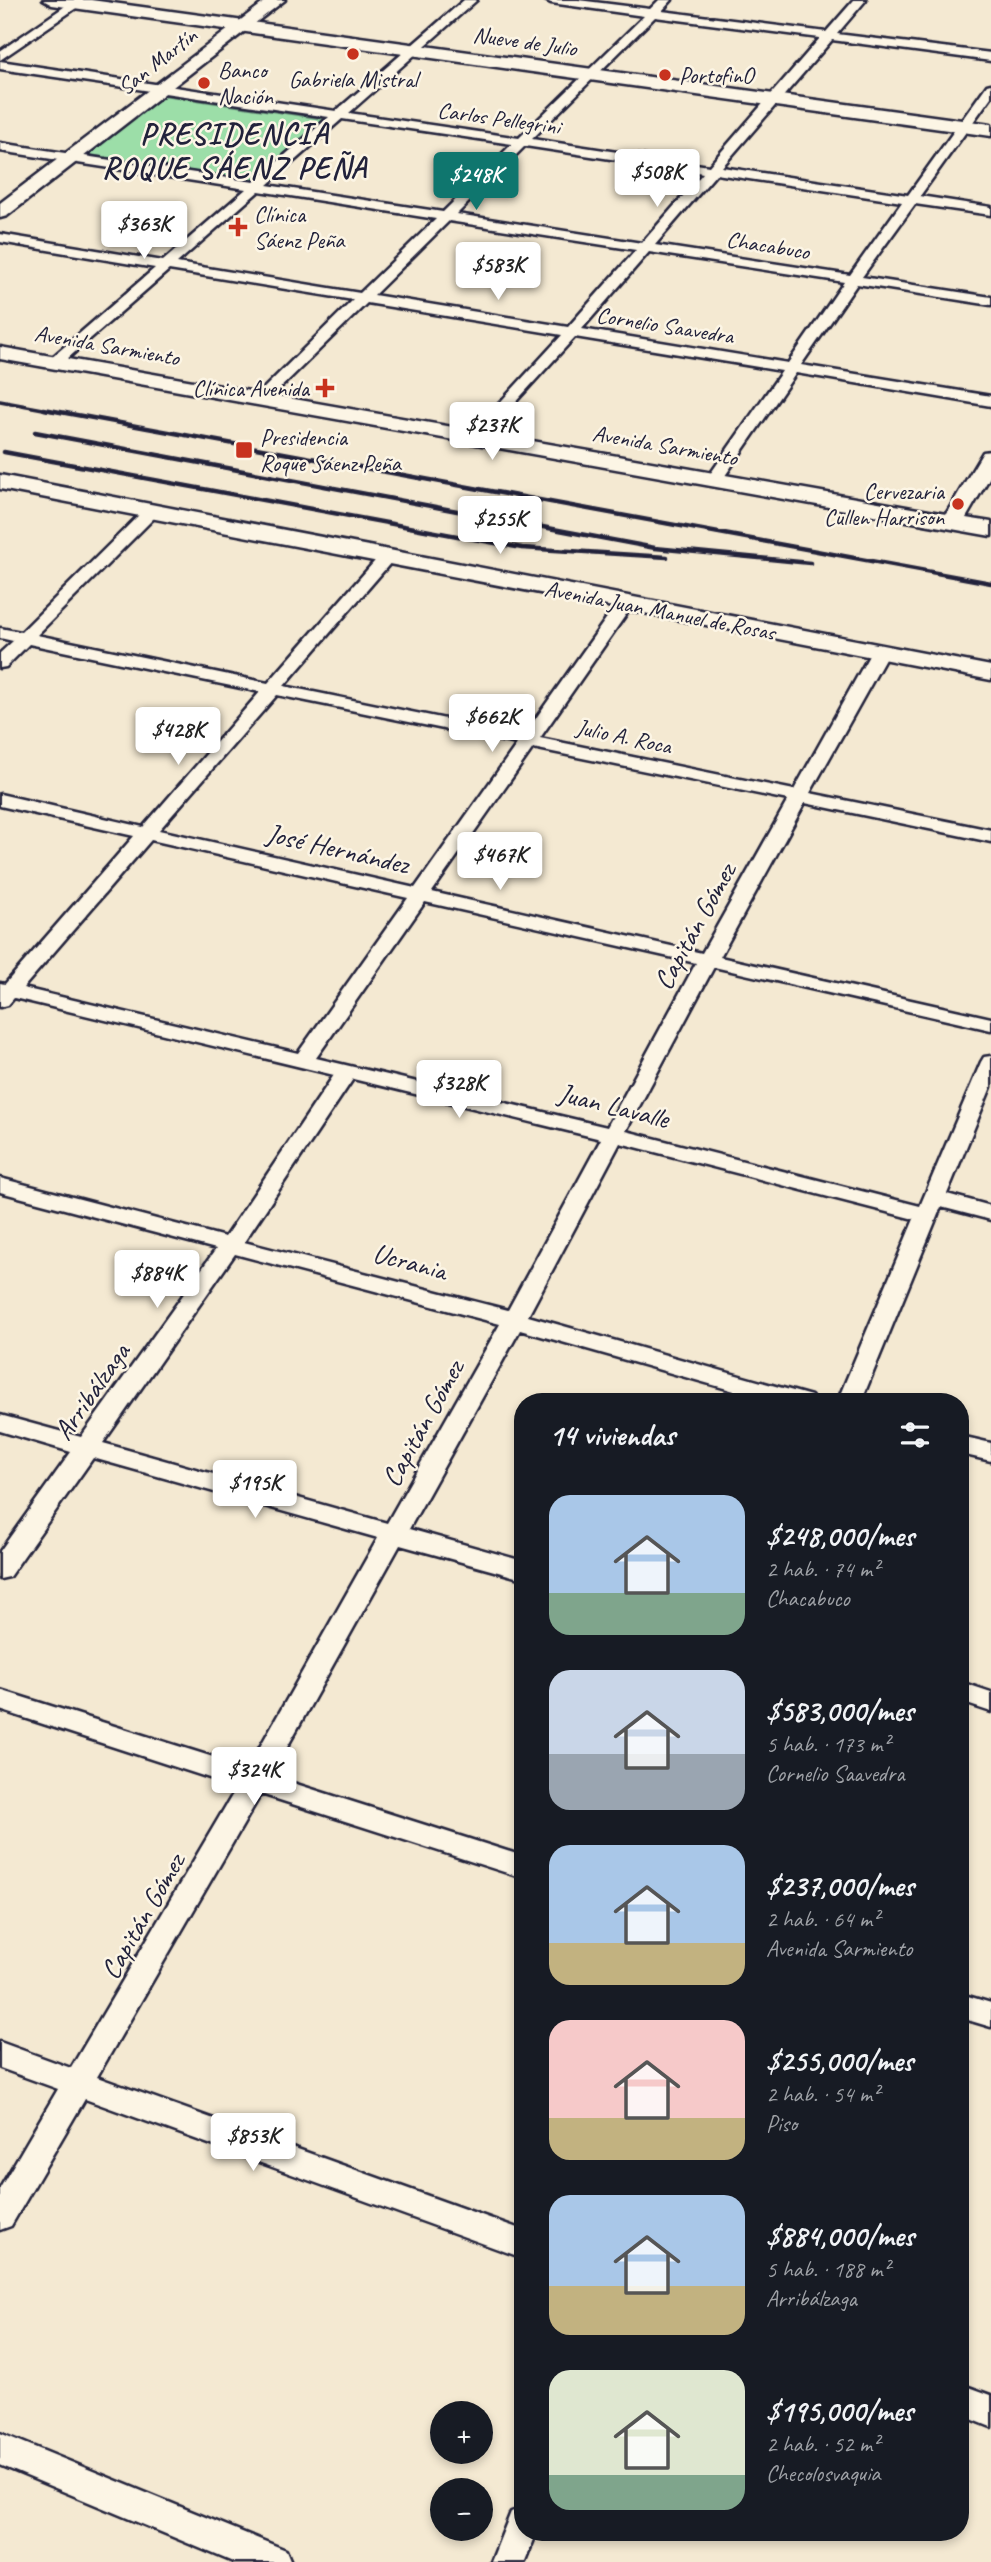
<!DOCTYPE html>
<html lang="es">
<meta charset="utf-8">
<style>
:root{--surface:#171b24;--page:#242831;--text:#f1f3f6;--muted:#9ea1a6;--accent:#0f766e}
body{margin:0;font-family:Caveat,sans-serif;background:var(--page);color:var(--text);height:100vh;display:flex;flex-direction:column;font-size:26px;white-space:nowrap}
*{box-sizing:border-box;margin:0}
p{font-size:23px;color:var(--muted)}
.icon{flex:none;width:38px;height:38px;fill:none;stroke:currentColor;stroke-width:2;stroke-linecap:round;stroke-linejoin:round}
.map{position:relative;flex:1;overflow:hidden}
.panel{position:absolute;left:514px;top:1393px;width:455px;height:1148px;display:flex;flex-direction:column;background:var(--surface);border-radius:28px;box-shadow:0 4px 10px #0003}
.panel>*{flex:none}
.fabs{position:absolute;left:430px;top:2401px;display:grid;gap:14px}
.fabs a{display:grid;place-items:center;width:63px;height:63px;border-radius:50%;background:var(--surface);box-shadow:0 4px 10px #0003;font-size:35px}
.price{position:absolute;translate:-50% -60px;padding:0 16px;border-radius:7px;background:#fff;color:#222;font-size:23px;line-height:46px;filter:drop-shadow(0 2px 4px #0008)}
.price::after{content:'';position:absolute;left:50%;top:42px;width:21px;height:16px;margin-left:-10px;background:inherit;clip-path:polygon(0 0,100% 0,50% 100%)}
.price.on{background:var(--accent);color:#fff}
ul{padding:0;list-style:none}
li{display:flex;align-items:center;gap:21px;height:175px;padding:0 35px}
li span{display:grid;place-items:center;flex:none;width:196px;height:140px;border-radius:21px;color:#555}
li>.icon{margin-inline-start:auto}
span .icon{width:84px;height:84px;fill:#fffc;stroke-width:1}
li b{font-size:30px}
h2{display:flex;justify-content:space-between;align-items:center;height:84px;padding:0 35px;font-size:30px}
.map>svg:first-child{display:block}
.green{fill:#9cdea8;stroke:#5f8072;stroke-width:2}
.lines{fill:none;stroke-linecap:round;stroke-linejoin:round}
.minor-casing{stroke:#22223b;stroke-width:5}
.secondary-casing{stroke:#22223b;stroke-width:5}
.primary-casing{stroke:#22223b;stroke-width:5}
.minor{fill:#fcf5e5;fill-rule:evenodd}
.secondary{fill:#fcf5e5;fill-rule:evenodd}
.primary{fill:#fcf5e5;fill-rule:evenodd}
.rail-far1{stroke:#22223b;stroke-width:3.5}
.rail{stroke:#22223b;stroke-width:4.5}
.poi-dot{fill:#c8321e;stroke:#fcf5e5;stroke-width:2.5}
.labels{text-anchor:middle;stroke-width:5;stroke-linejoin:round;paint-order:stroke}
.far-street-label{font-size:23px;fill:#22223b;stroke:#fcf5e5}
.far-poi-label{font-size:23px;fill:#22223b;stroke:#fcf5e5;text-anchor:start}
.street-label{font-size:28px;fill:#22223b;stroke:#fcf5e5}
.far-district-label{font-size:30px;font-weight:bold;letter-spacing:2px;fill:#22223b;stroke:#fcf5e5}
</style>
<div class="map">
<svg width="991" height="2562" viewBox="0 0 991 2562">
<rect width="100%" height="100%" fill="#f4e9d2"/>
<filter id="ink" filterUnits="userSpaceOnUse"><feTurbulence type="fractalNoise" baseFrequency=".0143" numOctaves="2"/><feDisplacementMap in="SourceGraphic" scale="14" xChannelSelector="R" yChannelSelector="G"/><feConvolveMatrix kernelMatrix="1 2 1 2 8 2 1 2 1" color-interpolation-filters="sRGB"/></filter>
<g filter="url(#ink)">
<path class="green" d="M 163,95 L 325,119 L 252,181 L 84,154 Z"/>
<g class="lines">
<defs>
<path id="minor" d="M 74,0 L 88,0 L 0,60 L 0,51 Z
M 464,0 L 477,0 L 349,113 L 519,138 L 644,16 L 551,3 L 545,0 L 578,0 L 650,9 L 659,0 L 672,0 L 662,11 L 826,32 L 854,0 L 866,0 L 837,34 L 991,53 L 991,61 L 832,40 L 722,167 L 908,195 L 987,85 L 991,84 L 991,97 L 920,196 L 991,207 L 991,215 L 915,204 L 862,277 L 991,297 L 991,305 L 857,284 L 801,365 L 991,396 L 991,406 L 796,373 L 720,483 L 714,485 L 706,480 L 782,371 L 575,337 L 480,441 L 470,441 L 467,438 L 470,435 L 562,335 L 367,303 L 266,402 L 256,402 L 253,399 L 256,396 L 353,300 L 169,270 L 59,366 L 49,366 L 47,363 L 49,360 L 155,268 L 0,242 L 0,234 L 163,261 L 246,189 L 0,151 L 0,143 L 254,182 L 329,117 L 0,69 L 0,61 L 336,111 ZM 655,17 L 820,38 L 709,166 L 532,139 ZM 342,119 L 512,144 L 443,212 L 267,185 ZM 525,146 L 703,173 L 642,243 L 457,214 ZM 716,174 L 902,202 L 850,275 L 655,245 ZM 259,191 L 436,219 L 360,293 L 177,263 ZM 449,221 L 636,250 L 568,327 L 374,295 ZM 649,252 L 844,282 L 788,363 L 582,329 Z
M 152,506 L 158,508 L 160,511 L 158,514 L 37,635 L 268,683 L 381,554 L 393,554 L 395,557 L 393,560 L 284,686 L 524,735 L 620,599 L 626,598 L 634,603 L 540,738 L 794,790 L 871,652 L 880,647 L 889,652 L 810,793 L 991,830 L 991,842 L 805,803 L 720,957 L 991,1018 L 991,1030 L 714,967 L 626,1131 L 920,1206 L 981,1062 L 984,1057 L 991,1056 L 991,1087 L 947,1194 L 991,1206 L 991,1220 L 941,1207 L 861,1402 L 837,1402 L 914,1219 L 620,1143 L 528,1316 L 811,1396 L 815,1402 L 773,1402 L 520,1330 L 409,1529 L 523,1561 L 523,1579 L 400,1545 L 271,1776 L 523,1856 L 523,1878 L 261,1794 L 97,2077 L 523,2230 L 523,2258 L 85,2099 L 11,2226 L 0,2230 L 0,2188 L 58,2089 L 0,2068 L 0,2042 L 71,2068 L 237,1787 L 0,1710 L 0,1690 L 248,1768 L 378,1538 L 93,1458 L 9,1577 L 0,1579 L 0,1551 L 71,1452 L 0,1431 L 0,1415 L 81,1437 L 216,1249 L 0,1192 L 0,1178 L 225,1237 L 334,1075 L 14,998 L 8,1005 L 0,1007 L 0,983 L 5,984 L 134,836 L 0,806 L 0,794 L 143,827 L 260,692 L 29,644 L 6,667 L 0,668 L 0,653 L 13,641 L 0,638 L 0,628 L 21,632 L 146,508 ZM 277,695 L 517,744 L 415,888 L 159,830 ZM 533,748 L 788,800 L 702,953 L 432,892 ZM 151,840 L 408,898 L 298,1053 L 23,988 ZM 425,902 L 696,963 L 607,1127 L 316,1058 ZM 353,1079 L 601,1139 L 508,1310 L 244,1242 ZM 235,1254 L 500,1324 L 387,1523 L 103,1443 Z
M 961,1436 L 991,1443 L 991,1461 L 961,1454 Z
M 961,1682 L 991,1692 L 991,1712 L 961,1702 Z
M 961,1994 L 991,2003 L 991,2027 L 961,2018 Z
M 961,2384 L 991,2395 L 991,2427 L 961,2415 Z
M 0,2433 L 286,2550 L 291,2562 L 233,2562 L 0,2465 Z
M 523,2508 L 523,2532 L 537,2532 L 525,2562 L 491,2562 L 511,2512 Z"/>
<path id="secondary" d="M 267,0 L 285,0 L 7,216 L 0,218 L 0,203 Z
M 0,347 L 946,514 L 983,452 L 991,451 L 991,475 L 966,518 L 991,522 L 991,536 L 0,359 Z
M 0,475 L 991,666 L 991,680 L 0,489 Z"/>
<path id="primary" d="M 43,0 L 91,0 L 991,124 L 991,136 L 52,5 Z"/>
</defs>
<use href="#minor" class="minor-casing"/>
<use href="#secondary" class="secondary-casing"/>
<use href="#primary" class="primary-casing"/>
<use href="#minor" class="minor"/>
<use href="#secondary" class="secondary"/>
<use href="#primary" class="primary"/>
<path class="rail-far1" d="M 0,401 L 54,411"/>
<path class="rail" d="M 44,409 L 991,583
M 35,432 L 655,548 L 810,563
M 4,452 L 522,548 L 667,557"/>
</g>
</g>
<g class="poi-dot">
<circle cx="353" cy="54" r="7"/>
<circle cx="665" cy="75" r="7"/>
<circle cx="204" cy="83" r="7"/>
<path d="M234.5 216.5h7v7h7v7h-7v7h-7v-7h-7v-7h7z"/>
<path d="M321.5 377.5h7v7h7v7h-7v7h-7v-7h-7v-7h7z"/>
<rect x="235" y="441" width="18" height="18" rx="3.5"/>
<circle cx="958" cy="504" r="7"/>
</g>
<g class="labels">
<g class="far-street-label">
<text transform="translate(525 41) rotate(8)" y="8">Nueve de Julio</text>
<text transform="translate(157 61) rotate(-38)" y="8">San Martín</text>
<text transform="translate(499 118) rotate(8)" y="8">Carlos Pellegrini</text>
<text transform="translate(768 245) rotate(9)" y="8">Chacabuco</text>
<text transform="translate(665 325) rotate(9)" y="8">Cornelio Saavedra</text>
<text transform="translate(107 345) rotate(10)" y="8">Avenida Sarmiento</text>
<text transform="translate(665 445) rotate(10)" y="8">Avenida Sarmiento</text>
<text transform="translate(660 610) rotate(11)" y="8">Avenida Juan Manuel de Rosas</text>
<text transform="translate(624 736) rotate(12)" y="8">Julio A. Roca</text>
</g>
<g class="far-poi-label">
<text x="218" y="78">Banco<tspan x="218" dy="26">Nación</tspan></text>
<text x="679" y="83">PortofinO</text>
<text x="353" y="87" text-anchor="middle">Gabriela Mistral</text>
<text x="254" y="222">Clínica<tspan x="254" dy="26">Sáenz Peña</tspan></text>
<text x="309" y="396" text-anchor="end">Clínica Avenida</text>
<text x="260" y="445">Presidencia<tspan x="260" dy="26">Roque Sáenz Peña</tspan></text>
<text x="944" y="499" text-anchor="end">Cervezaria<tspan x="944" dy="26">Cullen Harrison</tspan></text>
</g>
<g class="street-label">
<text transform="translate(338 848) rotate(13)" y="10">José Hernández</text>
<text transform="translate(694 926) rotate(-61)" y="10">Capitán Gómez</text>
<text transform="translate(614 1105) rotate(14)" y="10">Juan Lavalle</text>
<text transform="translate(410 1261) rotate(15)" y="10">Ucrania</text>
<text transform="translate(91 1391) rotate(-55)" y="10">Arribálzaga</text>
<text transform="translate(422 1423) rotate(-61)" y="10">Capitán Gómez</text>
<text transform="translate(142 1916) rotate(-60)" y="10">Capitán Gómez</text>
</g>
<g class="far-district-label">
<text x="235" y="144">PRESIDENCIA<tspan x="235" dy="34">ROQUE SÁENZ PEÑA</tspan></text>
</g>
</g>
</svg>
<div class="fabs">
<a>+</a>
<a>−</a>
</div>
<b class="price" style="left:657px;top:209px">$508K</b>
<b class="price on" style="left:476px;top:212px">$248K</b>
<b class="price" style="left:144px;top:261px">$363K</b>
<b class="price" style="left:498px;top:302px">$583K</b>
<b class="price" style="left:492px;top:462px">$237K</b>
<b class="price" style="left:500px;top:556px">$255K</b>
<b class="price" style="left:492px;top:754px">$662K</b>
<b class="price" style="left:178px;top:767px">$428K</b>
<b class="price" style="left:500px;top:892px">$467K</b>
<b class="price" style="left:459px;top:1120px">$328K</b>
<b class="price" style="left:157px;top:1310px">$884K</b>
<b class="price" style="left:255px;top:1520px">$195K</b>
<b class="price" style="left:254px;top:1807px">$324K</b>
<b class="price" style="left:253px;top:2173px">$853K</b>
<section class="panel">
<h2>14 viviendas<svg class="icon" aria-label="filters" viewBox="0 0 24 24"><path d="M4 7h16M4 17h16"/><circle cx="9" cy="7" r="2"/><circle cx="15" cy="17" r="2"/></svg></h2>
<ul>
<li><span style="background:linear-gradient(#a9c7e8 70%,#7fa58c 0)"><svg class="icon" aria-label="home" viewBox="0 0 24 24"><path d="M3 11l9-7 9 7M6 9v11h12V9"/></svg></span><div><b>$248,000/mes</b><p>2 hab. · 74 m²</p><p>Chacabuco</p></div></li>
<li><span style="background:linear-gradient(#c9d6e8 60%,#9aa5b1 0)"><svg class="icon" aria-label="home" viewBox="0 0 24 24"><path d="M3 11l9-7 9 7M6 9v11h12V9"/></svg></span><div><b>$583,000/mes</b><p>5 hab. · 173 m²</p><p>Cornelio Saavedra</p></div></li>
<li><span style="background:linear-gradient(#a9c7e8 70%,#c2b280 0)"><svg class="icon" aria-label="home" viewBox="0 0 24 24"><path d="M3 11l9-7 9 7M6 9v11h12V9"/></svg></span><div><b>$237,000/mes</b><p>2 hab. · 64 m²</p><p>Avenida Sarmiento</p></div></li>
<li><span style="background:linear-gradient(#f6c9c9 70%,#c2b280 0)"><svg class="icon" aria-label="home" viewBox="0 0 24 24"><path d="M3 11l9-7 9 7M6 9v11h12V9"/></svg></span><div><b>$255,000/mes</b><p>2 hab. · 54 m²</p><p>Piso</p></div></li>
<li><span style="background:linear-gradient(#a9c7e8 65%,#c2b280 0)"><svg class="icon" aria-label="home" viewBox="0 0 24 24"><path d="M3 11l9-7 9 7M6 9v11h12V9"/></svg></span><div><b>$884,000/mes</b><p>5 hab. · 188 m²</p><p>Arribálzaga</p></div></li>
<li><span style="background:linear-gradient(#dfe7d0 75%,#7fa58c 0)"><svg class="icon" aria-label="home" viewBox="0 0 24 24"><path d="M3 11l9-7 9 7M6 9v11h12V9"/></svg></span><div><b>$195,000/mes</b><p>2 hab. · 52 m²</p><p>Checolosvaquia</p></div></li>
</ul>
</section>
</div>
